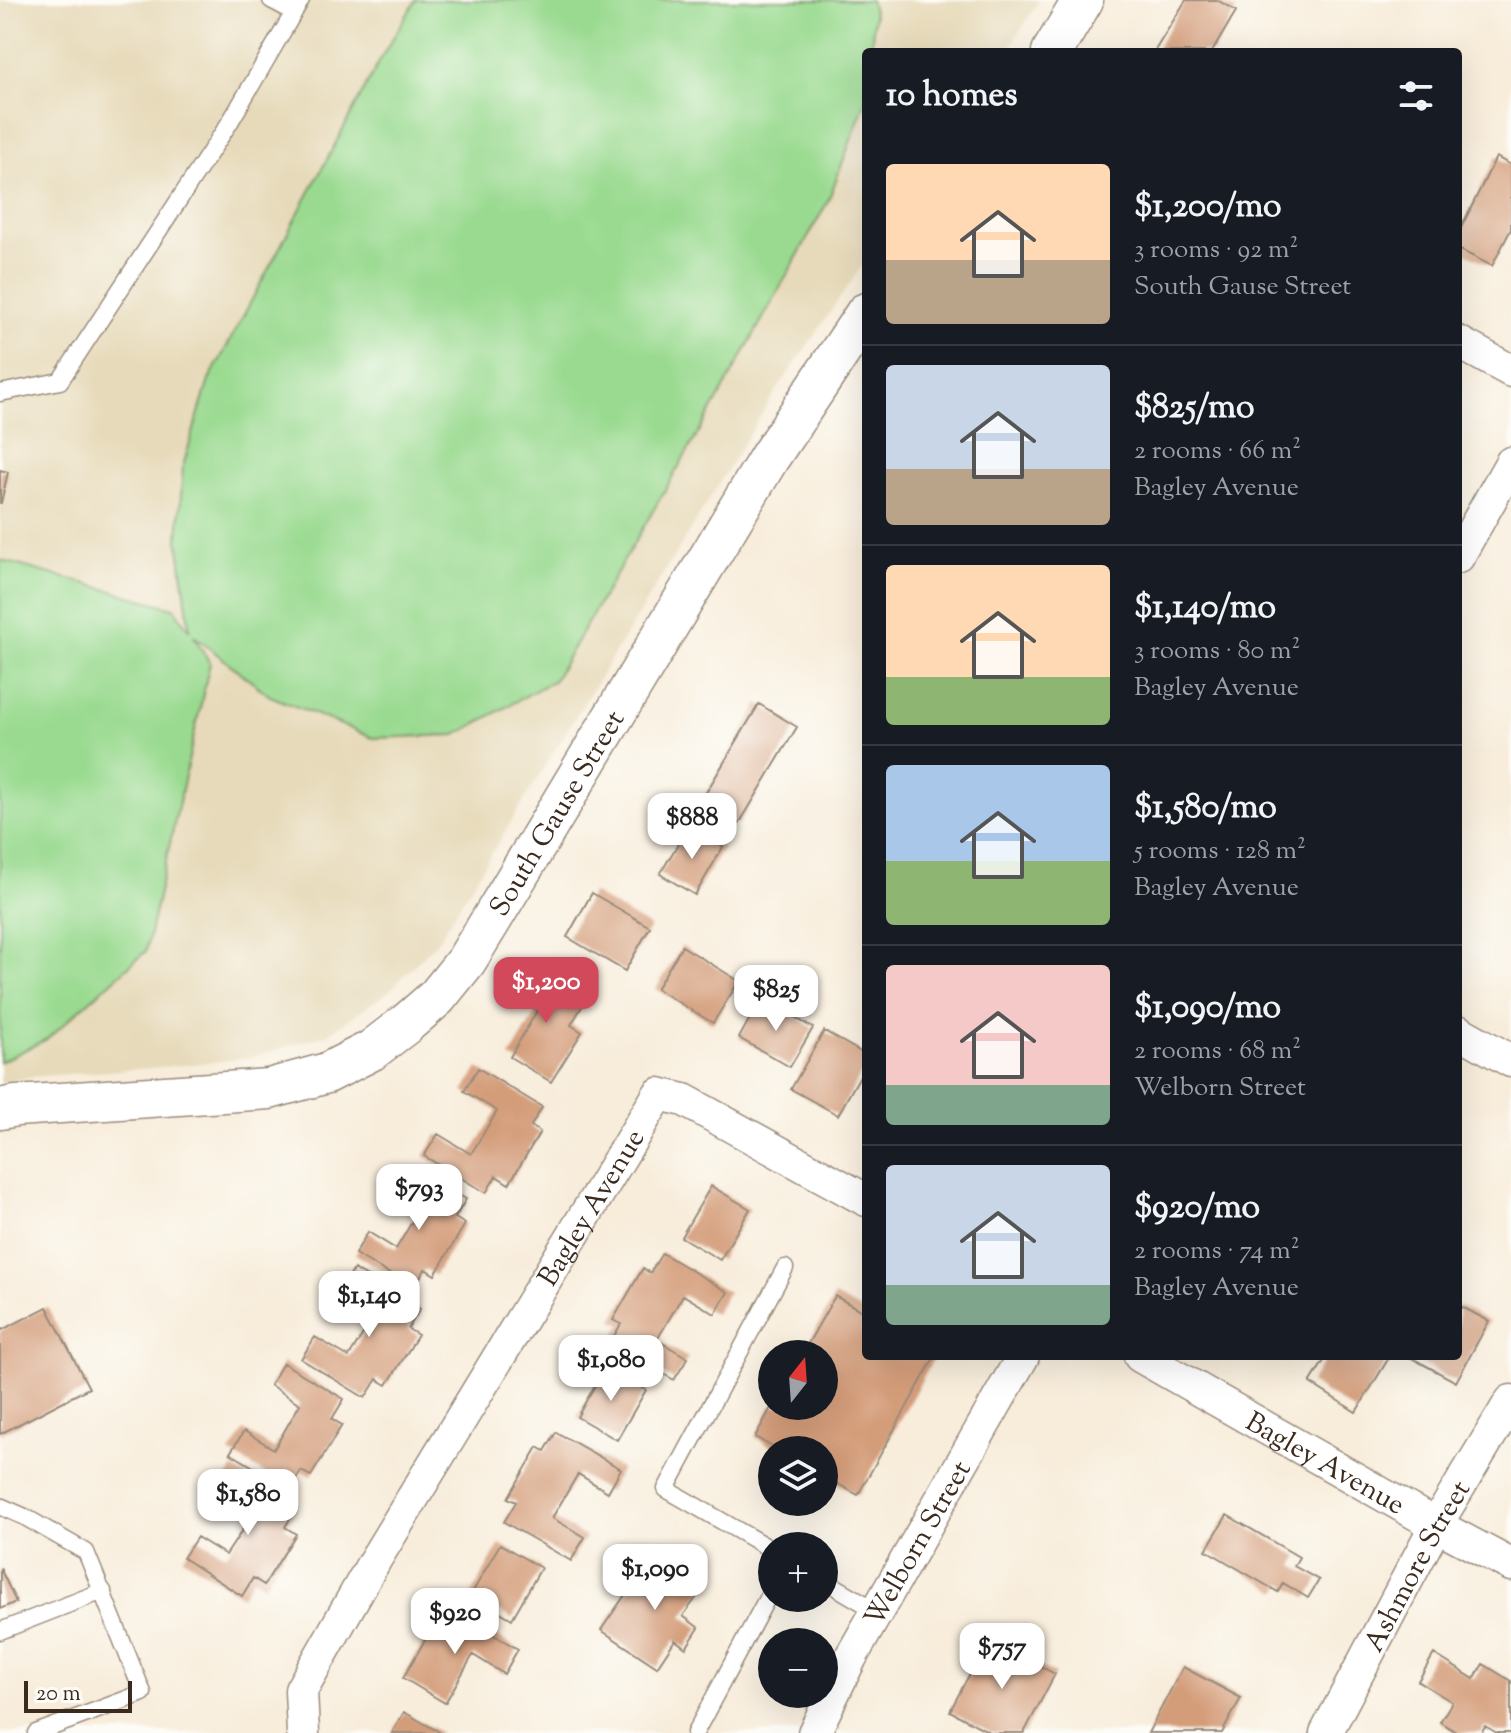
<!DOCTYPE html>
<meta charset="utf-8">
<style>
:root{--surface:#171b24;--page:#242831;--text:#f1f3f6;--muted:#9ea1a6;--line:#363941;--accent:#d1495b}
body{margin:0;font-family:"Sorts Mill Goudy",serif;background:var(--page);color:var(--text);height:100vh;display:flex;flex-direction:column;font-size:30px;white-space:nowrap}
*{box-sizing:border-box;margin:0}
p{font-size:26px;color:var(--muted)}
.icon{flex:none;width:44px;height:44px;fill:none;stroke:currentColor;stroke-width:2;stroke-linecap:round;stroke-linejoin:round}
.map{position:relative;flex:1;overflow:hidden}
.drawer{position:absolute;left:862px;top:48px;width:600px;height:1312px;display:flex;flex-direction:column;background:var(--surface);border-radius:8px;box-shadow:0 8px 32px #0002}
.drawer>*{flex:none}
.needle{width:52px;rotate:17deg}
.fabs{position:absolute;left:758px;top:1340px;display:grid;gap:16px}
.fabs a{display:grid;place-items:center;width:80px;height:80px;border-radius:50%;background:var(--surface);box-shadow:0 8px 32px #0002;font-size:40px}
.scale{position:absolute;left:24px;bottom:20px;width:108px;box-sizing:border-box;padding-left:8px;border:4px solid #3b2a1e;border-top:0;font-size:22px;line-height:28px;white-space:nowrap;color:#3b2a1e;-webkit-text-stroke:6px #fdfcf7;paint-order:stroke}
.price{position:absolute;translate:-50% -68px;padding:0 18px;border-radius:16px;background:#fff;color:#222;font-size:26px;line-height:52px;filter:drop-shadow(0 2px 4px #0008)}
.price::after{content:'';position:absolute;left:50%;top:48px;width:24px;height:18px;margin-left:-12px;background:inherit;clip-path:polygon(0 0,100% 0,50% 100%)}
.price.selected{background:var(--accent);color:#fff}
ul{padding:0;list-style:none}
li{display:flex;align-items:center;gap:24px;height:200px;padding:0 24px}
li+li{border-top:2px solid var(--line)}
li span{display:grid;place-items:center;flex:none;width:224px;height:160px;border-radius:8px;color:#555}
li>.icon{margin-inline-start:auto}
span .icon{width:96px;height:96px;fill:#fffc;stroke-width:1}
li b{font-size:34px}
h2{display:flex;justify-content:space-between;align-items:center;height:96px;padding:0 24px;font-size:34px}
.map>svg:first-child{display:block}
.built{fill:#e7daba}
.green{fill:#9ada90;stroke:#6a8257;stroke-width:2}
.building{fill:#d49d7a}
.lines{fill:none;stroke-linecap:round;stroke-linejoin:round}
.service-casing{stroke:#9a8c7c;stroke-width:19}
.minor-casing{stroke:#9a8c7c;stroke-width:35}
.tertiary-casing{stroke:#9a8c7c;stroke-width:43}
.service{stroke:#fff;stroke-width:16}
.minor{stroke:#fff;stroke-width:32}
.tertiary{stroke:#fff;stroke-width:40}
.labels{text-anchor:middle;stroke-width:7;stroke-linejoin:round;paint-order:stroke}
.street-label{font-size:28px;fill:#3b2a1e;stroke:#fdfcf7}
</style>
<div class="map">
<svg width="1511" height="1733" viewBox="0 0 1511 1733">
<rect width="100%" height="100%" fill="#fdfcf7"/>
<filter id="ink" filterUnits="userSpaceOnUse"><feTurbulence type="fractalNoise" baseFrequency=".0125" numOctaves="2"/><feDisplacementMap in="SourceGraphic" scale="16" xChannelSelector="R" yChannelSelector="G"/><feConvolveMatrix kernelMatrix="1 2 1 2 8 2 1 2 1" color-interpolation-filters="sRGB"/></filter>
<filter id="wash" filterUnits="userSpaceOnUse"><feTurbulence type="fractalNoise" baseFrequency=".006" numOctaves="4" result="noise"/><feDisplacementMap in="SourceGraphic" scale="32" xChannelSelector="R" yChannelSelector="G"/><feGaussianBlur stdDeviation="1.8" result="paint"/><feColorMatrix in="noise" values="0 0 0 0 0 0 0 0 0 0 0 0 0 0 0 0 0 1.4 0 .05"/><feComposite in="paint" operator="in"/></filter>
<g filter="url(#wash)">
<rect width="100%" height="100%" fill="#f8eddb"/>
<path class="built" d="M 0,0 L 1039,0 L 1007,52 L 866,52 L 866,260 L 772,397 L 437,942 L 388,992 L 326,1035 L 248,1058 L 165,1067 L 29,1077 L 0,1083 Z"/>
<path class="green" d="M 416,0 L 870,0 L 874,15 L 871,52 L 866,52 L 866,100 L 828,201 L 716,403 L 554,680 L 456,735 L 373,738 L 270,696 L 193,635 L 210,663 L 146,951 L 47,1039 L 0,1062 L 0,560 L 174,608 L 190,631 L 178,539 L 183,466 L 209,380 L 385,51 Z"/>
<g id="blocks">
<path class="building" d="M 1186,0 L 1217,0 L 1236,11 L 1212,52 L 1154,52 Z
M 1496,157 L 1511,165 L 1511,229 L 1492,266 L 1458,249 L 1458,234 Z
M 0,470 L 8,472 L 1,503 L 0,503 Z
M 759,704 L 797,727 L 739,824 L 701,801 Z
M 688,827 L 723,847 L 695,895 L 660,874 Z
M 592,893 L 650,927 L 625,971 L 567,937 Z
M 682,946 L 739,981 L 713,1023 L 656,989 Z
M 525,967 L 584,1003 L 571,1025 L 582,1032 L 551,1082 L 510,1057 L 538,1009 L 510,993 Z
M 761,998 L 813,1028 L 790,1067 L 739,1038 Z
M 824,1031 L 866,1055 L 866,1065 L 838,1115 L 791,1089 Z
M 478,1068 L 542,1107 L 531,1126 L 540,1132 L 509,1184 L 496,1176 L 486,1193 L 424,1156 L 438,1134 L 471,1154 L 497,1111 L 464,1091 Z
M 411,1167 L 466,1199 L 455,1218 L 465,1224 L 435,1275 L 425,1269 L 414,1288 L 355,1254 L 368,1232 L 396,1249 L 423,1203 L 398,1188 Z
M 711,1186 L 750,1209 L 720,1260 L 681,1237 Z
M 662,1253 L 728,1292 L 715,1314 L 683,1295 L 657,1340 L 688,1358 L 674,1380 L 610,1343 L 621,1324 L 613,1320 L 643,1268 L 650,1273 Z
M 354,1269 L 420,1309 L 408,1329 L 418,1335 L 387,1385 L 377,1379 L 365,1398 L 301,1359 L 315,1337 L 349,1357 L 375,1314 L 340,1293 Z
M 835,1296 L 866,1313 L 866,1356 L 935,1356 L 858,1495 L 824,1476 L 824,1450 L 778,1450 L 755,1437 L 772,1406 L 824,1406 L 824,1354 L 802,1354 Z
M 1458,1305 L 1489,1321 L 1456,1382 L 1408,1356 L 1458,1356 Z
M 47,1307 L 89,1388 L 0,1434 L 0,1331 Z
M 1327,1356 L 1390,1356 L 1356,1412 L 1310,1383 Z
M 283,1363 L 344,1399 L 332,1419 L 342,1425 L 311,1476 L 301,1471 L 290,1489 L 230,1453 L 244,1431 L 274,1449 L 300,1404 L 270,1385 Z
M 606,1366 L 646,1390 L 617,1440 L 577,1417 Z
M 556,1432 L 621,1469 L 608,1492 L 578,1474 L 552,1518 L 585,1537 L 571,1561 L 504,1522 L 516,1502 L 508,1498 L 538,1447 L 545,1451 Z
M 233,1468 L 297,1508 L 285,1527 L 296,1534 L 264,1585 L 253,1578 L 242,1596 L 183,1558 L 197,1537 L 226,1555 L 253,1514 L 218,1491 Z
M 1227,1515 L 1299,1557 L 1294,1566 L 1319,1580 L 1308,1598 L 1283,1583 L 1278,1592 L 1206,1550 Z
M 500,1544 L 541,1568 L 512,1619 L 471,1595 Z
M 654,1553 L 704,1587 L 683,1616 L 699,1628 L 686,1648 L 675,1640 L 657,1667 L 601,1630 Z
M 0,1568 L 16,1602 L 0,1609 Z
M 452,1611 L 518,1649 L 504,1674 L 473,1655 L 445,1703 L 403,1678 L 433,1626 L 440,1630 Z
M 988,1639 L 1055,1674 L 1024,1733 L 991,1733 L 950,1711 Z
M 1434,1654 L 1474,1679 L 1483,1664 L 1511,1681 L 1511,1733 L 1497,1733 L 1485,1726 L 1481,1733 L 1458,1733 L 1440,1722 L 1452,1702 L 1418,1681 Z
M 1183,1667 L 1241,1698 L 1222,1733 L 1148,1733 Z
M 404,1712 L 441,1733 L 392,1733 Z"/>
</g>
</g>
<g filter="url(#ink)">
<use href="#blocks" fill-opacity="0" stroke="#9a8c7c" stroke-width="2"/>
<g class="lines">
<defs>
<path id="service" d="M 271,0 L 294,12
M 0,393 L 60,381 L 230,122 L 301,0
M 0,1506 L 25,1517 L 86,1552 L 143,1693 L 36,1733
M 772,1550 L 666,1489 L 785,1268
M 824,1580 L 877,1611
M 0,1631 L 103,1591
M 695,1733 L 772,1589"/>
<g id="minor">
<path d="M 1458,342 L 1511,371"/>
<path d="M 1458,557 L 1511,463"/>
<path d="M 1458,1031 L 1511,1061"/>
<path id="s1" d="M 1140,1356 L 1436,1525 L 1511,1565"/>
<path id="s2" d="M 303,1733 L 301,1690 L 375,1560 L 659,1094 L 684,1100 L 866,1200"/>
<path id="s3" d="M 814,1733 L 851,1657 L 1023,1356"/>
<path id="s4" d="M 1326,1733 L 1436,1525 L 1511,1401"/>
</g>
<g id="tertiary">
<path d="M 1052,52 L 1083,0"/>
<path id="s5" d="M 0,1109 L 16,1106 L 269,1089 L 327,1073 L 372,1050 L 406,1024 L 437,997 L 466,961 L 493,917 L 769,458 L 866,313"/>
</g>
</defs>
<use href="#service" class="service-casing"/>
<use href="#minor" class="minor-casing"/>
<use href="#tertiary" class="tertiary-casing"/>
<use href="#service" class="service"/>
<use href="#minor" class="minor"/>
<use href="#tertiary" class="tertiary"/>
</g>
</g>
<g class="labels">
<g class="street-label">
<text dy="10" stroke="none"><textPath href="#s5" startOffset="684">South Gause Street</textPath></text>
<text dy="10" stroke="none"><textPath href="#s2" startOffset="606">Bagley Avenue</textPath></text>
<text dy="10" stroke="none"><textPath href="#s1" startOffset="214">Bagley Avenue</textPath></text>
<text dy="10" stroke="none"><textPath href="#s3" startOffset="216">Welborn Street</textPath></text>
<text dy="10" stroke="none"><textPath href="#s4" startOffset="190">Ashmore Street</textPath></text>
</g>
</g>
</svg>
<div class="fabs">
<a><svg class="needle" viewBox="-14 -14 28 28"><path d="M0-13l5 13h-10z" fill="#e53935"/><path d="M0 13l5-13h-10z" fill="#9ea1a6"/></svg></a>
<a><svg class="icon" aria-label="layers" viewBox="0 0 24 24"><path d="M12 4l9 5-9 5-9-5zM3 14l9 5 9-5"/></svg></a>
<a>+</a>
<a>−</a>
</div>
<div class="scale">20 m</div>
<b class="price" style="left:692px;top:861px">$888</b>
<b class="price selected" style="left:546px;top:1025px">$1,200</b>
<b class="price" style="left:776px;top:1033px">$825</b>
<b class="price" style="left:419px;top:1232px">$793</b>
<b class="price" style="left:369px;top:1339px">$1,140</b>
<b class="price" style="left:611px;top:1403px">$1,080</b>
<b class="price" style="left:248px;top:1537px">$1,580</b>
<b class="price" style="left:655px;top:1612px">$1,090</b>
<b class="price" style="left:455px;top:1656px">$920</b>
<b class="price" style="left:1002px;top:1691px">$757</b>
<section class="drawer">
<h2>10 homes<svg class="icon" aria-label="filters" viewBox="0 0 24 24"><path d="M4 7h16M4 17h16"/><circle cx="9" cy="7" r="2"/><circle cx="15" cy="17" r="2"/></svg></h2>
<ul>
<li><span style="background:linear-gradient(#ffd9b3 60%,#b9a48a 0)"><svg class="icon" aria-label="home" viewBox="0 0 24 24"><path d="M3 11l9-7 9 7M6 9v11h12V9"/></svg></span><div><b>$1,200/mo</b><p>3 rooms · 92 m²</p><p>South Gause Street</p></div></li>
<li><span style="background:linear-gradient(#c9d6e8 65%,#b9a48a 0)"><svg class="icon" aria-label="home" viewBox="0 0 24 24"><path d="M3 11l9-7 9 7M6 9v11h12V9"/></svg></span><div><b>$825/mo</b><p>2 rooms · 66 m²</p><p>Bagley Avenue</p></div></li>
<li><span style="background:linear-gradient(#ffd9b3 70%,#8fb573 0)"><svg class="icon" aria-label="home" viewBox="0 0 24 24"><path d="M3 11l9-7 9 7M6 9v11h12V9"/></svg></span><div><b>$1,140/mo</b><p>3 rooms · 80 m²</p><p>Bagley Avenue</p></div></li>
<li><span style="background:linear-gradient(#a9c7e8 60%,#8fb573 0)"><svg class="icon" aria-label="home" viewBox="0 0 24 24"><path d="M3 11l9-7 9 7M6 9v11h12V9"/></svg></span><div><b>$1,580/mo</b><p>5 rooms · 128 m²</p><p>Bagley Avenue</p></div></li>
<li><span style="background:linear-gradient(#f6c9c9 75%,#7fa58c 0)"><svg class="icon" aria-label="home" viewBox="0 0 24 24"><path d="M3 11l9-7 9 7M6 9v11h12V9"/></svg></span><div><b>$1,090/mo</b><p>2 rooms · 68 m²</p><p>Welborn Street</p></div></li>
<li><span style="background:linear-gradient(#c9d6e8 75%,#7fa58c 0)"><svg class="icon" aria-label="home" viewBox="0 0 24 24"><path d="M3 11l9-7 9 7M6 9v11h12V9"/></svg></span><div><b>$920/mo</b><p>2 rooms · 74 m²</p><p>Bagley Avenue</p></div></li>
</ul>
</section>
</div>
